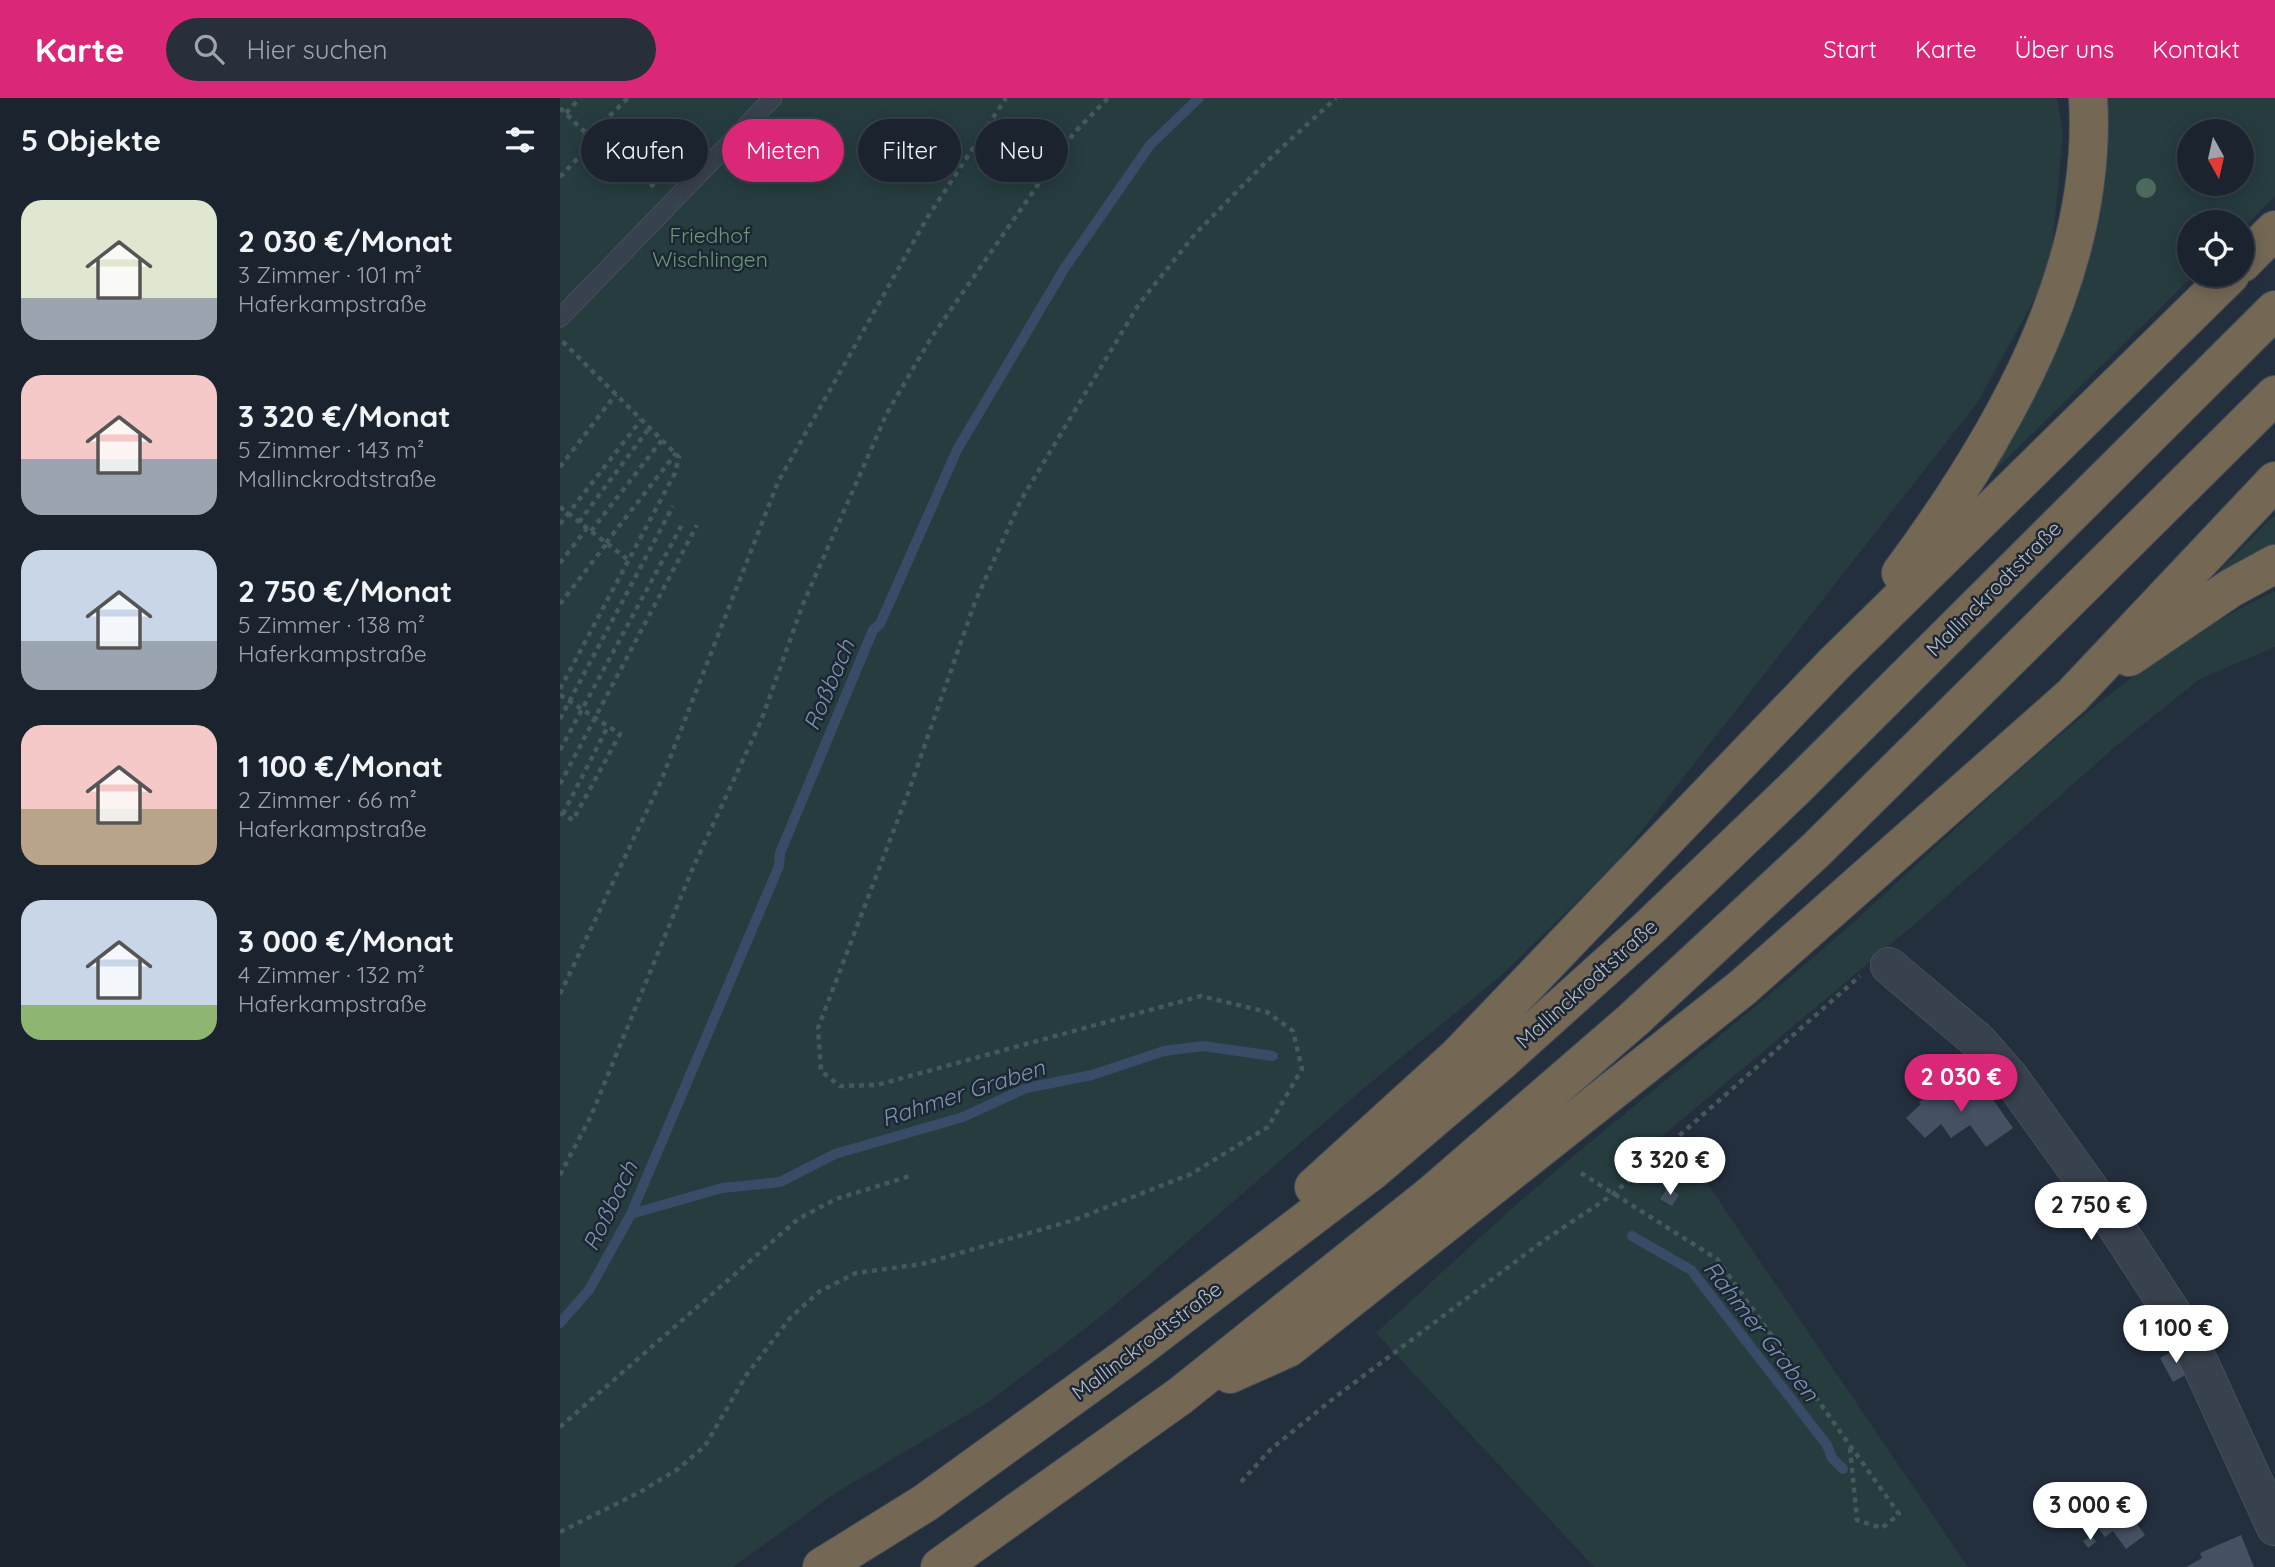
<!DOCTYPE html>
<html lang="de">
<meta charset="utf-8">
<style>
:root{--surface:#1b232e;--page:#282f3a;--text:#f1f3f6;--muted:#a0a4aa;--line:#39404a;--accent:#db2777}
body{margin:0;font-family:Quicksand,sans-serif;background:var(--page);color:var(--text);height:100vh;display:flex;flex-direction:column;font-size:26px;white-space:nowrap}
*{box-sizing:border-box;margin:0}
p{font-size:23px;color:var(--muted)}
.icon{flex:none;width:38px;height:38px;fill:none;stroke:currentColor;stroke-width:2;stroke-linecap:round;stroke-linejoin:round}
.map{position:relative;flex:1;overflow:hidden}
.panel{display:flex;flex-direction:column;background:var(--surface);width:560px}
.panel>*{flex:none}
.top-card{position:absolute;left:21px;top:21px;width:665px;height:63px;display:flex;gap:14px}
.needle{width:46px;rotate:172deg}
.buttons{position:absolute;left:1617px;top:21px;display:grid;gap:14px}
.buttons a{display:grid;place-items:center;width:77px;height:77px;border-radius:50%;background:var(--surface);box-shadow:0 4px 18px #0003,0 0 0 2px var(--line);font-size:35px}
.price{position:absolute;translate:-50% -60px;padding:0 16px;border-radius:24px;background:#fff;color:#222;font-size:23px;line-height:46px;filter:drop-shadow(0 2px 4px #0008)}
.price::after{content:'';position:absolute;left:50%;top:42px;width:21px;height:16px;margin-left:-10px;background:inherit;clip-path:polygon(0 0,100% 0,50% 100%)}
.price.current{background:var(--accent);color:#fff}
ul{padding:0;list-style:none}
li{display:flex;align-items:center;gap:21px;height:175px;padding:0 21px}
li span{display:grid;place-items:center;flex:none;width:196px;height:140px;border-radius:21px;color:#555}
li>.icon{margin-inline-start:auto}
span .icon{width:84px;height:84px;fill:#fffc;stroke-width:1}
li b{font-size:30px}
h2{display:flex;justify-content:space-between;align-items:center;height:84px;padding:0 21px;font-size:30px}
.pill{padding:0 24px;border-radius:32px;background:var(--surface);box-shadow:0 4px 18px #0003,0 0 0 2px var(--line);font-size:24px;line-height:63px}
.pill.current{background:var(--accent);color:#fff}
header{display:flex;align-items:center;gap:42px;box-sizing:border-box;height:98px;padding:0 35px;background:var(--accent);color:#fff}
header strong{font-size:33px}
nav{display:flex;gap:38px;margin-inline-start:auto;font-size:24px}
.search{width:490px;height:63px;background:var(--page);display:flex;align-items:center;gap:18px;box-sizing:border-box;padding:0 24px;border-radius:38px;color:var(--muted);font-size:26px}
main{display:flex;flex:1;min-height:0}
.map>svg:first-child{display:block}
.green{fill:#263c3f;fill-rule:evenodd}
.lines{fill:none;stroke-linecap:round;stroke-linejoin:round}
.stream{stroke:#394c67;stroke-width:10}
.building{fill:#455162}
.lane-casing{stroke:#565f6c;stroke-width:19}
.street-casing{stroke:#565f6c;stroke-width:38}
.highway-casing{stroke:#434c59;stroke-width:40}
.path{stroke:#44595c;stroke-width:4.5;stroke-dasharray:5 5;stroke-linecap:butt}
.lane{stroke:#38414e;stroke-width:18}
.street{stroke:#38414e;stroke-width:37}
.highway{stroke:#746855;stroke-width:38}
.tree{fill:#4b6a5d}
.labels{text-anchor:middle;stroke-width:5;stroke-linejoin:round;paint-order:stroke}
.park-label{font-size:21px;fill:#6b9a76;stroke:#1d2633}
.street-label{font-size:21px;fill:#b4bcc9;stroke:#1d2633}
.water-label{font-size:23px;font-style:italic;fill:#7c92b1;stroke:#1d2633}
</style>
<header>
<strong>Karte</strong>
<div class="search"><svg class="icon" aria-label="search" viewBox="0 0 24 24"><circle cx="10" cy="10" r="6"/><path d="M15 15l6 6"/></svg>Hier suchen</div>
<nav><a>Start</a><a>Karte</a><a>Über uns</a><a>Kontakt</a></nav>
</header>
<main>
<section class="panel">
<h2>5 Objekte<svg class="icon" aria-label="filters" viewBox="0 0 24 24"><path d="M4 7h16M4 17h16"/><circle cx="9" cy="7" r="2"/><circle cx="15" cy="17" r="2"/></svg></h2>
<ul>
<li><span style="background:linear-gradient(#dfe7d0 70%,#9aa5b1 0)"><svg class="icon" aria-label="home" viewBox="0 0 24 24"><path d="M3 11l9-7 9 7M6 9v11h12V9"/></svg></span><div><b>2 030 €/Monat</b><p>3 Zimmer · 101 m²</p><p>Haferkampstraße</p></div></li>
<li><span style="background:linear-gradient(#f6c9c9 60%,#9aa5b1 0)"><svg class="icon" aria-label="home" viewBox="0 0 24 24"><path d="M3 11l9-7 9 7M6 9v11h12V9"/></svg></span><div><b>3 320 €/Monat</b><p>5 Zimmer · 143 m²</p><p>Mallinckrodtstraße</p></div></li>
<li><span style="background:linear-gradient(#c9d6e8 65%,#9aa5b1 0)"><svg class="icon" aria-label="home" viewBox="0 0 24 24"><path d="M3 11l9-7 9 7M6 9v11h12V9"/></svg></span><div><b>2 750 €/Monat</b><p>5 Zimmer · 138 m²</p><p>Haferkampstraße</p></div></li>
<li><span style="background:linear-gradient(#f6c9c9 60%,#b9a48a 0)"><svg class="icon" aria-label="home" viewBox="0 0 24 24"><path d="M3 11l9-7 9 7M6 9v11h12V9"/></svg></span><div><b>1 100 €/Monat</b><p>2 Zimmer · 66 m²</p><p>Haferkampstraße</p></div></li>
<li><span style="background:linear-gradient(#c9d6e8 75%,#8fb573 0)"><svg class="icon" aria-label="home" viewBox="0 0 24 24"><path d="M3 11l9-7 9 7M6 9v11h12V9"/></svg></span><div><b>3 000 €/Monat</b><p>4 Zimmer · 132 m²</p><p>Haferkampstraße</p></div></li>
</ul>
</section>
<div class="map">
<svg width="1715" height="1469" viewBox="0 0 1715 1469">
<rect width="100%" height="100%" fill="#242f3e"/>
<path class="green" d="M 0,0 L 1497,0 L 1503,36 L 1490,173 L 1417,305 L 1057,764 L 944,875 L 804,990 L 544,1216 L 427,1305 L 277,1394 L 173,1469 L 0,1469 Z
M 1542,0 L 1715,0 L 1715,98 L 1682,131 L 1682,124 L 1629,124 L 1629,177 L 1634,177 L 1422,385 ZM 1629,33 L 1682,33 L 1682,86 L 1629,86 Z
M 1715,417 L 1715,451 L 1652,480 Z
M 1715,493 L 1715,549 L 1640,581 L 1555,649 L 1362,820 L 1075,1061 L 1121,1047 L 1408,1469 L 1034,1469 L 816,1235 C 868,1188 919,1139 972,1093 C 1073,1007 1179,925 1279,837 C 1417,716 1547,572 1715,493 Z"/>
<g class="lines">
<path class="stream" d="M 71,1116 L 162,1090 L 220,1084 L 275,1056 L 403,1019 L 466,990 L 532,977 L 604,953 L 643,948 L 713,958
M 1072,1138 L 1131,1172 L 1267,1347 L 1272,1360 L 1283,1371
M 0,1225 L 29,1192 L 71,1116 L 219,768 L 220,755 L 313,532 L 320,526 L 397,352 L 504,171 L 590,47 L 639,0"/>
</g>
<path class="building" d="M 1420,983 L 1453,1030 L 1426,1049 L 1410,1027 L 1391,1040 L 1381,1026 L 1365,1040 L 1346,1020 L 1361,1006 L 1359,1004 L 1387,986 L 1398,1001 Z
M 1108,1089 L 1119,1097 L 1112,1108 L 1100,1101 Z
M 1618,1250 L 1632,1273 L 1613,1284 L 1600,1260 Z
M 1561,1413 L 1567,1421 L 1571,1418 L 1585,1437 L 1566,1451 L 1553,1433 L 1545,1439 L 1538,1430 Z
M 1681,1437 L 1694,1469 L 1626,1469 L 1642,1460 L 1640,1455 Z
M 1532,1438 L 1536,1444 L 1528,1450 L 1523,1443 Z"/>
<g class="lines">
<defs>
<path id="lane" d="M 0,220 L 213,0"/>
<path id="street" d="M 1329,868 L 1418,943 L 1449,978 L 1546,1113 L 1628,1239 L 1715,1429"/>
<path id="highway" d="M 1682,165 L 1715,132
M 1341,475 C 1440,341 1539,172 1528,0
M 1569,559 L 1671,490 L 1715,466
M 754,1089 L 898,958 L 1273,567 L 1670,177
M 670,1276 L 728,1250 L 1182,890 L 1512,598 L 1715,383
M 262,1469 L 365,1405 L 568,1258 L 813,1072 L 941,963 L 1090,829 L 1234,691 L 1715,212
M 380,1469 L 620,1298 L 871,1097 L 1073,922 L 1257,751 L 1715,297"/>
</defs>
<use href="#lane" class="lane-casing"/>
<use href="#street" class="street-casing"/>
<use href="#highway" class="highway-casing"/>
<path class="path" d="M 0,10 L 29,38 L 46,42 L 94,89
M 6,15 L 20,0
M 0,79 L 37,40 L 42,25 L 68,0
M 0,369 L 56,296
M 0,409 L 67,461
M 19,424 L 90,329
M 0,426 L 81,322
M 31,433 L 102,342
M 46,445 L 116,355
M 0,465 L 27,430
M 0,506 L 47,445
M 0,591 L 115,375 L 119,359 L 2,243
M 0,597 L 60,636 L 13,722 L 0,715
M 0,621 L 113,408
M 0,652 L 124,423
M 0,686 L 137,427
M 3,716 L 48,628
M 0,896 L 101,683 L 218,384 L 367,120 L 446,0
M 1021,1075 L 1157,1161 L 1339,1416 L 1322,1430 L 1297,1422 L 1290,1350
M 0,1077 L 31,1018 L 132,772 L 201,623 L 243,506 L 327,315 L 371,240 L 514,35 L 548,0
M 0,1329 L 238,1121 L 276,1101 L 350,1078
M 681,1384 L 711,1351 L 774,1300 L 983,1143 L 1052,1097 L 1300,878
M 0,1434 L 80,1394 L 118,1371 L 145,1348 L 187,1276 L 231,1219 L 260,1193 L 296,1175 L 362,1166 L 514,1122 L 631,1076 L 708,1029 L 742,971 L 733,933 L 707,914 L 641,898 L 317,987 L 280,988 L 261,973 L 258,930 L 348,695 L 415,504 L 461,402 L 579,206 L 636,135 L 704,66 L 776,0"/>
<use href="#lane" class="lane"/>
<use href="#street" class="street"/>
<use href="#highway" class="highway"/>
</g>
<circle class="tree" cx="1586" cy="90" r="10"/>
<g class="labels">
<g class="park-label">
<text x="150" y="145">Friedhof<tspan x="150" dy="24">Wischlingen</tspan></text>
</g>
<g class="street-label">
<text transform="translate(1434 491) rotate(-45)" y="7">Mallinckrodtstraße</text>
<text transform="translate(1027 886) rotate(-42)" y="7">Mallinckrodtstraße</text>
<text transform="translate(587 1243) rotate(-37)" y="7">Mallinckrodtstraße</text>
</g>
<g class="water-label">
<text transform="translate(269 587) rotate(-67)" y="8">Roßbach</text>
<text transform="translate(403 995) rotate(-18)" y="8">Rahmer Graben</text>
<text transform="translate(50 1108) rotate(-64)" y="8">Roßbach</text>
<text transform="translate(1201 1233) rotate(52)" y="8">Rahmer Graben</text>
</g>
</g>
</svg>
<div class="buttons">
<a><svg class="needle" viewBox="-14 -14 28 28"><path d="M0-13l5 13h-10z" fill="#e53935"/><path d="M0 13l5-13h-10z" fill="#a0a4aa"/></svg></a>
<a><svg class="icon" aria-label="locate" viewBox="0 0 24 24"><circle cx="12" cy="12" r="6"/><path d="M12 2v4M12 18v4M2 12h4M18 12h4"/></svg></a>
</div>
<b class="price current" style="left:1401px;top:1016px">2 030 €</b>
<b class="price" style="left:1110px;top:1099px">3 320 €</b>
<b class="price" style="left:1531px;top:1144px">2 750 €</b>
<b class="price" style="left:1616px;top:1267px">1 100 €</b>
<b class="price" style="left:1530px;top:1444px">3 000 €</b>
<div class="top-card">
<a class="pill">Kaufen</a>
<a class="pill current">Mieten</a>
<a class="pill">Filter</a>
<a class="pill">Neu</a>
</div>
</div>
</main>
